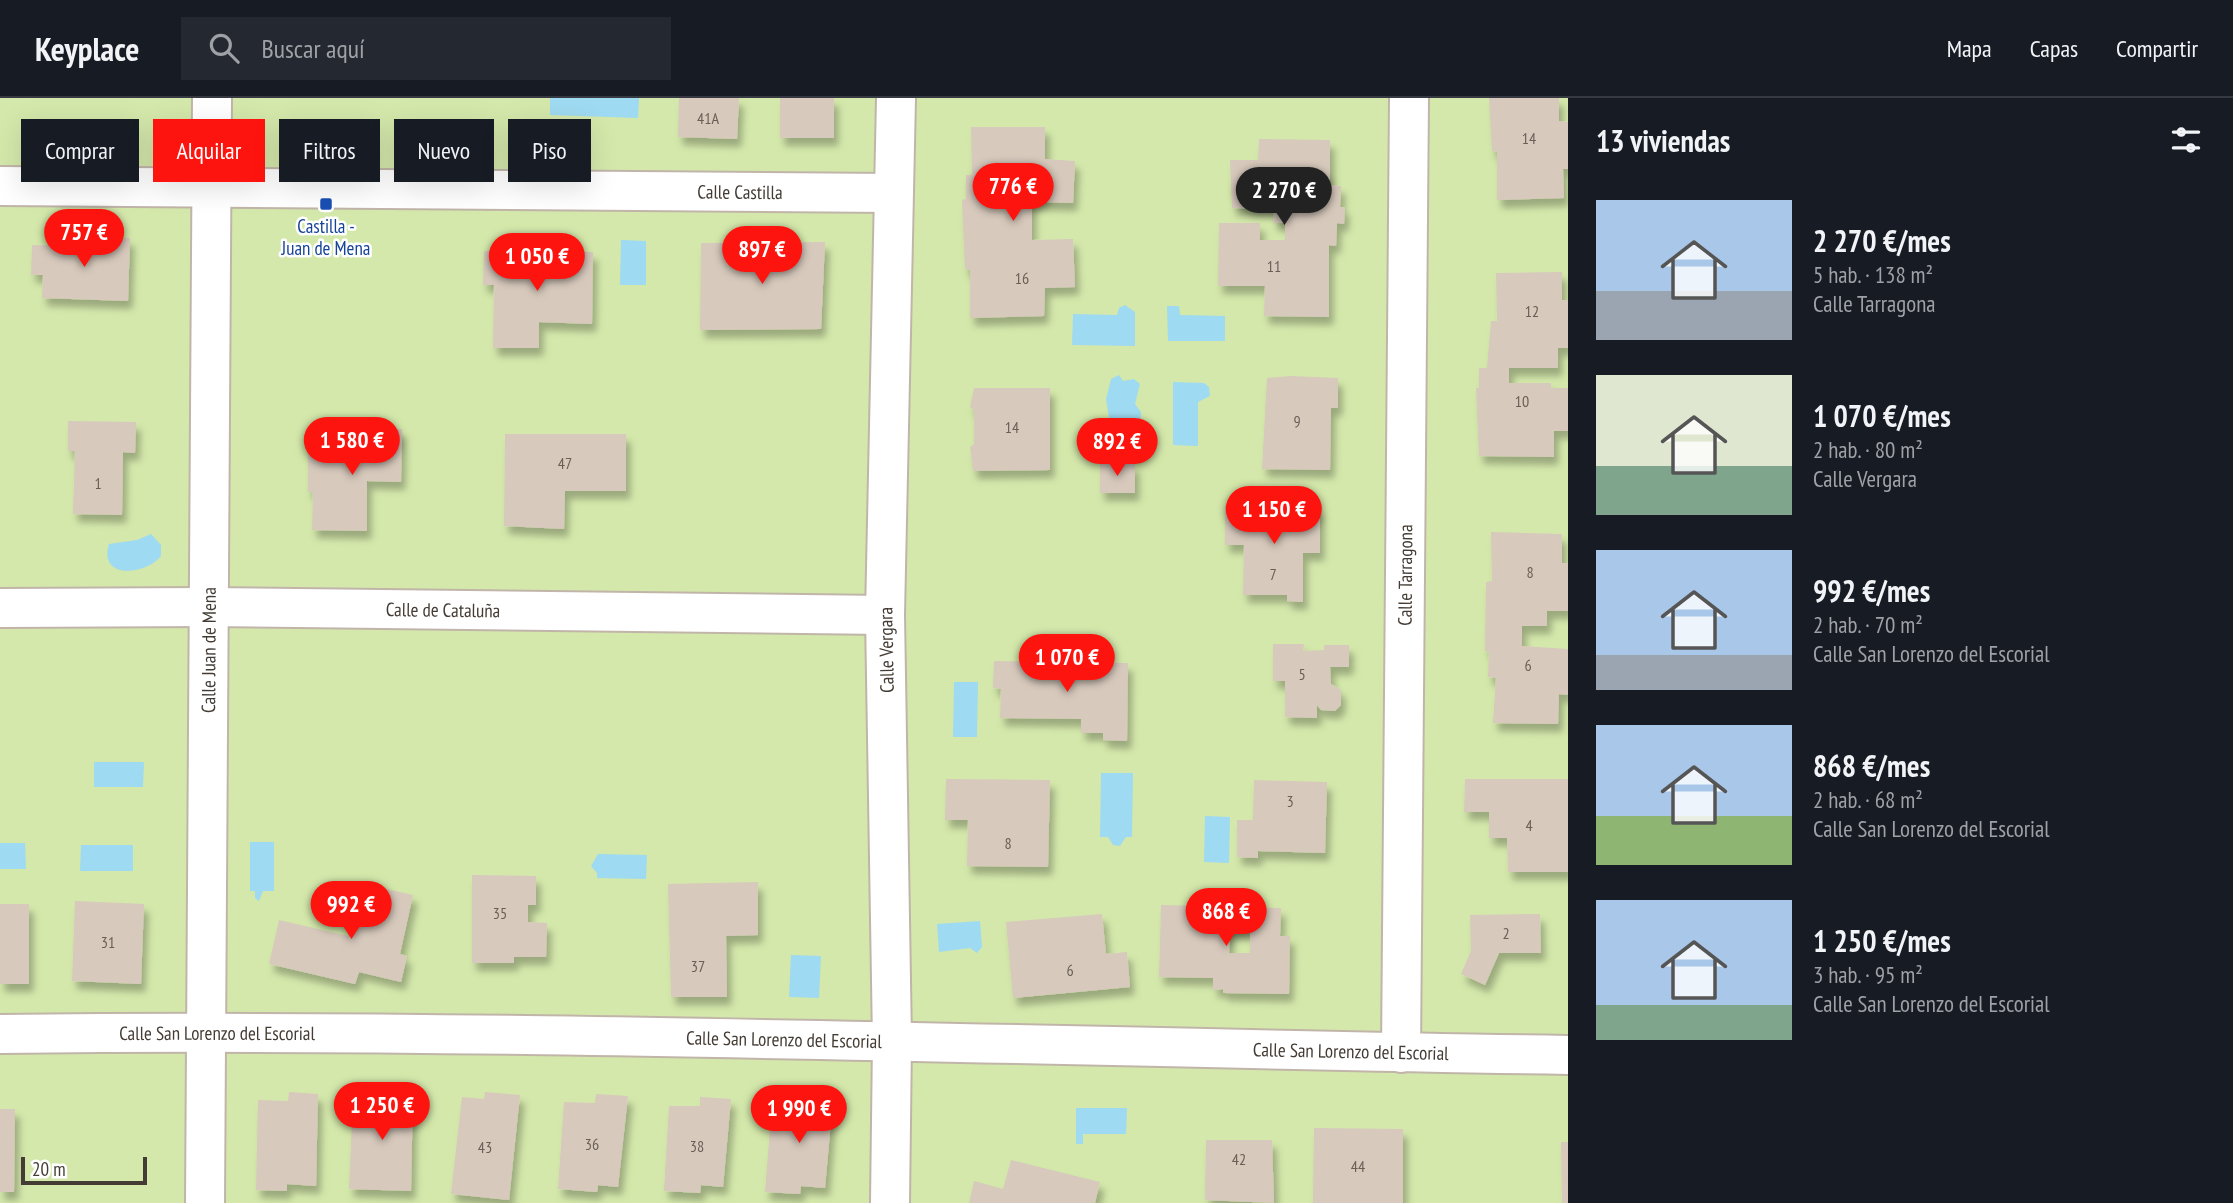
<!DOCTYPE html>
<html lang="es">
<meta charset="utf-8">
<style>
:root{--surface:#171b24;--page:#242831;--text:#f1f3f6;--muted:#9ea1a6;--line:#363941;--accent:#fe140f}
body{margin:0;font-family:"PT Sans Narrow",sans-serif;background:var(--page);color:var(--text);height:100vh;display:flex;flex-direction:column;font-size:26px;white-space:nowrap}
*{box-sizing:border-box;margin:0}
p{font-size:23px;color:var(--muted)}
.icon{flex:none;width:38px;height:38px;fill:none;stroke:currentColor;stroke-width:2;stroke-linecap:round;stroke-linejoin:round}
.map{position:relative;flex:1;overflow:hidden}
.sheet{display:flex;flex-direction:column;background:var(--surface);width:665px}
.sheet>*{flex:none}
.top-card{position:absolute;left:21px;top:21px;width:665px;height:63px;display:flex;gap:14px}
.scale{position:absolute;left:21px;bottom:18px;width:126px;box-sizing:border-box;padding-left:7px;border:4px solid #443c34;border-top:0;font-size:19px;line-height:24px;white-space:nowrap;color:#443c34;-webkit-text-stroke:5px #fff;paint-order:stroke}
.price{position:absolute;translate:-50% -60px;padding:0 16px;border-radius:24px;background:var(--accent);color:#fff;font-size:23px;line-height:46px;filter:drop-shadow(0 2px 4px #0008)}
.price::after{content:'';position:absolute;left:50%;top:42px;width:21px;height:16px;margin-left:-10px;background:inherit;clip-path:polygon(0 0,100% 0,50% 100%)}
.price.active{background:#222;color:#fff}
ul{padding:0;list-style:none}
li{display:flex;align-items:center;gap:21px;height:175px;padding:0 28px}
li span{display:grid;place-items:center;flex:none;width:196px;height:140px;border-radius:0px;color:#555}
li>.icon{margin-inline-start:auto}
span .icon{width:84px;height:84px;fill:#fffc;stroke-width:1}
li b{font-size:30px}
h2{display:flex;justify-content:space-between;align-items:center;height:84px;padding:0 28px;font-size:30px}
.tag{padding:0 24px;border-radius:0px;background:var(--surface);box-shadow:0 7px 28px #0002;font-size:24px;line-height:63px}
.tag.active{background:var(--accent);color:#fff}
header{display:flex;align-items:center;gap:42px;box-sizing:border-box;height:98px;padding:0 35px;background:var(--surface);border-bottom:2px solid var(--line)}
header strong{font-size:33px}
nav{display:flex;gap:38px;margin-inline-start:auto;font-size:24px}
.search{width:490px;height:63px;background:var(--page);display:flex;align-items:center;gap:18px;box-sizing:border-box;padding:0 24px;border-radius:0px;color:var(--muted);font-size:26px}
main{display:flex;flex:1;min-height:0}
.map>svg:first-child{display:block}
.green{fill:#d4e8ab}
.water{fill:#9edaf1}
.building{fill:#d7c9bc;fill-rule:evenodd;filter:url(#shadow)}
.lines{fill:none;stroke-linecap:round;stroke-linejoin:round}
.minor-casing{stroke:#c1b5a9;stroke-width:42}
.minor{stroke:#fff;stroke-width:38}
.transit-dot{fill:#1a4fb4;stroke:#fff;stroke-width:2.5}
.labels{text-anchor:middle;stroke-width:5;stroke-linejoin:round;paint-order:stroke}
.number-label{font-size:16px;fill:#695f56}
.street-label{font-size:19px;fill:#443c34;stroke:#fff}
.transit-label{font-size:19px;fill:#164399;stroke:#fff}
</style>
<header>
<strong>Keyplace</strong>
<div class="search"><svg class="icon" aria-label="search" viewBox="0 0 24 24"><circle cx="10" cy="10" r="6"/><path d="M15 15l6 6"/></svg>Buscar aquí</div>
<nav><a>Mapa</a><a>Capas</a><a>Compartir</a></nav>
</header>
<main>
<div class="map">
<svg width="1568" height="1105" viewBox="0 0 1568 1105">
<defs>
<filter id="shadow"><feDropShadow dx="4.5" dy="8" stdDeviation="3.5" flood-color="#0004"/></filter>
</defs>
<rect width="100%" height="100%" fill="#f2ece4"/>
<path class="green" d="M 0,0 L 1568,0 L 1568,1105 L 0,1105 Z"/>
<path class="water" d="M 550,0 L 639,0 L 638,20 L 550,17 Z
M 621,142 L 646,143 L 646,187 L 620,187 Z
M 1125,207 L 1135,214 L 1135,248 L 1072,247 L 1073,216 L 1117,217 L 1119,210 Z
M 1167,208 L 1179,208 L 1180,217 L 1225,218 L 1225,243 L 1168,243 Z
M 1119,277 L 1123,283 L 1134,281 L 1140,286 L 1135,306 L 1141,314 L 1140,340 L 1134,346 L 1119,344 L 1094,348 L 1093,338 L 1110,326 L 1106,301 L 1111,281 Z
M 1173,284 L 1204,285 L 1209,289 L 1210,298 L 1198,304 L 1198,348 L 1173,347 Z
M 151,436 L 161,447 L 161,458 C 145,478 98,481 109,446 L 137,442 Z
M 954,584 L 978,584 L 977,639 L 953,639 Z
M 94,664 L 144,664 L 143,689 L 94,689 Z
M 1101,675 L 1133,675 L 1132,739 L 1126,739 L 1120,748 L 1113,747 L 1108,739 L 1100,739 Z
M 1205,718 L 1230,719 L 1229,765 L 1204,764 Z
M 250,744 L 274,744 L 274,793 L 263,793 L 259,803 L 255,800 L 255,793 L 250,793 Z
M 0,745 L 25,745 L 26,771 L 0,771 Z
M 81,747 L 133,747 L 133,773 L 80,773 Z
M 598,756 L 647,757 L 646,781 L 597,780 L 597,775 L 591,768 Z
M 980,823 L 982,849 L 977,855 L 970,850 L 939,854 L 937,826 Z
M 791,857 L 821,858 L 819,900 L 789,899 Z
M 1076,1010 L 1127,1010 L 1126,1036 L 1083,1036 L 1083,1046 L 1076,1046 Z"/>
<path class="building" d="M 679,0 L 739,0 L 737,41 L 678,39 Z
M 780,0 L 834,0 L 834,40 L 780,40 Z
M 1489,0 L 1559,0 L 1559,23 L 1568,24 L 1568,71 L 1563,71 L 1564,100 L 1497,102 L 1497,54 L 1492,53 Z
M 971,29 L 1045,29 L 1045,61 L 1075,63 L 1073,105 L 1032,104 L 1032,142 L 1073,141 L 1075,189 L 1045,190 L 1044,218 L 970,220 L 970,172 L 965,171 L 962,102 L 966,101 L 966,77 L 972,77 Z
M 1259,41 L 1330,42 L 1330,87 L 1341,88 L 1340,109 L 1345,109 L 1344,126 L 1337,125 L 1336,148 L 1329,147 L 1329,219 L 1264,218 L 1265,188 L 1218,188 L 1219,125 L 1260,125 L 1260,142 L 1285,142 L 1285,125 L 1273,125 L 1274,111 L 1232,110 L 1230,62 L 1258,62 Z
M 66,138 L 130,140 L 128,203 L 42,200 L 43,177 L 31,177 L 32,147 L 65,148 Z
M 825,144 L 821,231 L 700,232 L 701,145 Z
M 484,153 L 593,154 L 592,226 L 539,224 L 539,250 L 493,250 L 494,187 L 483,187 Z
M 1562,174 L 1562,202 L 1568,202 L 1568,250 L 1558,250 L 1558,270 L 1509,270 L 1509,285 L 1551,285 L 1551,290 L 1568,290 L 1568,333 L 1554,333 L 1554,359 L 1479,358 L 1476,290 L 1479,290 L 1479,270 L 1487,270 L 1491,223 L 1497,223 L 1496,175 Z
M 1290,278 L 1338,280 L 1338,310 L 1331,310 L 1330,372 L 1262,371 L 1267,280 Z
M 974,290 L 1050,290 L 1050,372 L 973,373 L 970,349 L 974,346 L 974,312 L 970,309 Z
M 68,323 L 136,324 L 135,355 L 123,354 L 122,417 L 73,416 L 75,353 L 68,353 Z
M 344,330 L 402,331 L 401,384 L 367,383 L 367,433 L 312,432 L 313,394 L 308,394 L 308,352 L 343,352 Z
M 505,336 L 626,336 L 626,393 L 565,393 L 564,431 L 504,428 Z
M 1100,365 L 1135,366 L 1135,395 L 1100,395 Z
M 1225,408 L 1320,409 L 1320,455 L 1303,455 L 1303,504 L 1287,503 L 1287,497 L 1243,497 L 1244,447 L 1225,447 Z
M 1491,434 L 1562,436 L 1562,465 L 1568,465 L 1568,513 L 1547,513 L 1547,528 L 1522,528 L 1522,548 L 1568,551 L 1568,597 L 1559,596 L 1558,626 L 1493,625 L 1496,580 L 1488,579 L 1489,554 L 1485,553 L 1486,484 L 1492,483 Z
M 1273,546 L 1304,546 L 1303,553 L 1324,552 L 1324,547 L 1349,547 L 1349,569 L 1330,569 L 1331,586 L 1341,592 L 1341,607 L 1335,613 L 1321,612 L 1317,607 L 1317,620 L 1285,619 L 1285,583 L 1273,583 Z
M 994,563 L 1128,565 L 1127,643 L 1103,642 L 1103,635 L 1081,635 L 1081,621 L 1000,620 L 1001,591 L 993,590 Z
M 946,681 L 1050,682 L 1048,769 L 967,768 L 968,722 L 945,722 Z
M 1465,681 L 1568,681 L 1568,774 L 1508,774 L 1507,740 L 1489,740 L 1489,714 L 1464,714 Z
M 1254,682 L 1327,684 L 1325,755 L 1258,753 L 1258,760 L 1237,759 L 1237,722 L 1253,722 Z
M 472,777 L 536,778 L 536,807 L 528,807 L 528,824 L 547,825 L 546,859 L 514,859 L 514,865 L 472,865 Z
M 758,784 L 758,837 L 726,838 L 727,899 L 671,899 L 668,786 Z
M 360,785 L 413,797 L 400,856 L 407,858 L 401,884 L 359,874 L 355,886 L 269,866 L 279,822 L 348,838 Z
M 75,803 L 144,806 L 141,886 L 72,883 Z
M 0,806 L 29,806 L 29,886 L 0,886 Z
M 1161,807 L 1281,810 L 1280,838 L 1290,838 L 1289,896 L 1223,895 L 1223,891 L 1213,892 L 1213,880 L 1159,879 ZM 1230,834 L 1250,834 L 1250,855 L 1229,855 Z
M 1102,816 L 1106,856 L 1127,854 L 1130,889 L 1013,900 L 1006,824 Z
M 1540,816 L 1541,855 L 1499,855 L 1485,887 L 1461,876 L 1471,853 L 1470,817 Z
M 379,991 L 413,993 L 411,1093 L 349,1091 L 353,1001 L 378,1003 Z
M 289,994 L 318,996 L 316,1088 L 287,1086 L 287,1093 L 256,1092 L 258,1002 L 288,1003 Z
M 485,994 L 520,997 L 509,1102 L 451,1096 L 462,999 L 484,1001 Z
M 596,996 L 628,998 L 618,1089 L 598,1087 L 597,1094 L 558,1091 L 564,1004 L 595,1005 Z
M 700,999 L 731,1001 L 723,1089 L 701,1087 L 700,1095 L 664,1093 L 669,1008 L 700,1008 Z
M 795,999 L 833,1001 L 825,1090 L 801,1088 L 800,1096 L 765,1094 L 772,1005 L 795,1007 Z
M 0,1011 L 15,1011 L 14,1094 L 0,1094 Z
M 1314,1030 L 1403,1031 L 1403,1105 L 1313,1105 Z
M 1206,1042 L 1272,1042 L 1274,1105 L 1205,1102 Z
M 1561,1044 L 1568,1044 L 1568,1105 L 1562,1105 Z
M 1011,1062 L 1100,1084 L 1095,1105 L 969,1105 L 974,1083 L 1003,1091 Z"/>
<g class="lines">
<defs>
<g id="minor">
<path id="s1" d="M 0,88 L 893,95"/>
<path id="s2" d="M 0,510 L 207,509 L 885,517"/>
<path id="s3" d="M 0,936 C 523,930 1045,949 1568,957"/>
<path id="s4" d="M 1401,955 L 1409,0"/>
<path id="s5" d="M 205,1105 L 212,0"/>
<path d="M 890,1105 L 892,943 L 885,517 L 896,0"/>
</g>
</defs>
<use href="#minor" class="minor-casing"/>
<use href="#minor" class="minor"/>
</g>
<rect class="transit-dot" x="319" y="99" width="14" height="14" rx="3.5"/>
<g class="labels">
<g class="number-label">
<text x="708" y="26">41A</text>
<text x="1529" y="46">14</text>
<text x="1274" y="174">11</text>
<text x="1022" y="186">16</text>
<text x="1532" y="219">12</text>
<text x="1522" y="309">10</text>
<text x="1297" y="329">9</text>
<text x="1012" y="335">14</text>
<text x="565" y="371">47</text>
<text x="98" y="391">1</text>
<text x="1530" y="480">8</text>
<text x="1273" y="482">7</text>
<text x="1528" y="573">6</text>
<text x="1302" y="582">5</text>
<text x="1290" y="709">3</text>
<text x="1529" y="733">4</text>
<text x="1008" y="751">8</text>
<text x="500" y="821">35</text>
<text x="1506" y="841">2</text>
<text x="108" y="850">31</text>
<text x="698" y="874">37</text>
<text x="1070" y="878">6</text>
<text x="592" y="1052">36</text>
<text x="697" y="1054">38</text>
<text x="485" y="1055">43</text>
<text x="1239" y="1067">42</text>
<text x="1358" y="1074">44</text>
</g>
<g class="street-label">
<text dy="7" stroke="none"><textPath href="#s1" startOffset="740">Calle Castilla</textPath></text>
<text dy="7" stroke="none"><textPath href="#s4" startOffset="478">Calle Tarragona</textPath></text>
<text dy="7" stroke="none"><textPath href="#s2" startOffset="443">Calle de Cataluña</textPath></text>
<text dy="7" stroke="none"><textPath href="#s5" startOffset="553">Calle Juan de Mena</textPath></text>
<text transform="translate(886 552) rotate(-91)" y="7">Calle Vergara</text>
<text dy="7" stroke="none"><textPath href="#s3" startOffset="217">Calle San Lorenzo del Escorial</textPath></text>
<text dy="7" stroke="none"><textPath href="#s3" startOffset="784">Calle San Lorenzo del Escorial</textPath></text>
<text dy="7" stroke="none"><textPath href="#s3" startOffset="1351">Calle San Lorenzo del Escorial</textPath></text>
</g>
<g class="transit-label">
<text x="326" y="135">Castilla -<tspan x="326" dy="22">Juan de Mena</tspan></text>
</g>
</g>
</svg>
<div class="scale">20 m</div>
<b class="price" style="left:1013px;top:125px">776 €</b>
<b class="price active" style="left:1284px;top:129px">2 270 €</b>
<b class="price" style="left:84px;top:171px">757 €</b>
<b class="price" style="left:762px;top:188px">897 €</b>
<b class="price" style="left:537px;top:195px">1 050 €</b>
<b class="price" style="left:352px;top:379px">1 580 €</b>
<b class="price" style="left:1117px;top:380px">892 €</b>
<b class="price" style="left:1274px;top:448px">1 150 €</b>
<b class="price" style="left:1067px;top:596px">1 070 €</b>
<b class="price" style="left:351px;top:843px">992 €</b>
<b class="price" style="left:1226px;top:850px">868 €</b>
<b class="price" style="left:382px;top:1044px">1 250 €</b>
<b class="price" style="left:799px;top:1047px">1 990 €</b>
<div class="top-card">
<a class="tag">Comprar</a>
<a class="tag active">Alquilar</a>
<a class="tag">Filtros</a>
<a class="tag">Nuevo</a>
<a class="tag">Piso</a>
</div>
</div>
<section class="sheet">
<h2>13 viviendas<svg class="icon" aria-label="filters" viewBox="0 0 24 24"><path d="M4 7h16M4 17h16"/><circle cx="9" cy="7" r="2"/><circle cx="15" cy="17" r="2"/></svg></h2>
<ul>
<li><span style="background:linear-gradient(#a9c7e8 65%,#9aa5b1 0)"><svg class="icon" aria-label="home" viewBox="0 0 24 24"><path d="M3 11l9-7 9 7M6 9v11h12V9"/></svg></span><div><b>2 270 €/mes</b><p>5 hab. · 138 m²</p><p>Calle Tarragona</p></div></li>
<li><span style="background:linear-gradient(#dfe7d0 65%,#7fa58c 0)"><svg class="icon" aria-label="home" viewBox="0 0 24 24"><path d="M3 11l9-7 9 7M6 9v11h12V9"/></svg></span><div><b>1 070 €/mes</b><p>2 hab. · 80 m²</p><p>Calle Vergara</p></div></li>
<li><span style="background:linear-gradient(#a9c7e8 75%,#9aa5b1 0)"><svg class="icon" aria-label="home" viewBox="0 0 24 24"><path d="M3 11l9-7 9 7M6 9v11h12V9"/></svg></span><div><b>992 €/mes</b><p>2 hab. · 70 m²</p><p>Calle San Lorenzo del Escorial</p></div></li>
<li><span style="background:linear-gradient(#a9c7e8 65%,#8fb573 0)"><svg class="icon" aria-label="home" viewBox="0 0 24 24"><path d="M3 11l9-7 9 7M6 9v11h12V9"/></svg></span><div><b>868 €/mes</b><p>2 hab. · 68 m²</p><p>Calle San Lorenzo del Escorial</p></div></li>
<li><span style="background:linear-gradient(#a9c7e8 75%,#7fa58c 0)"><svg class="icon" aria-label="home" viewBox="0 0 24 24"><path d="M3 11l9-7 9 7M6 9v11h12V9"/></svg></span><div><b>1 250 €/mes</b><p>3 hab. · 95 m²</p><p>Calle San Lorenzo del Escorial</p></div></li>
</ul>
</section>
</main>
